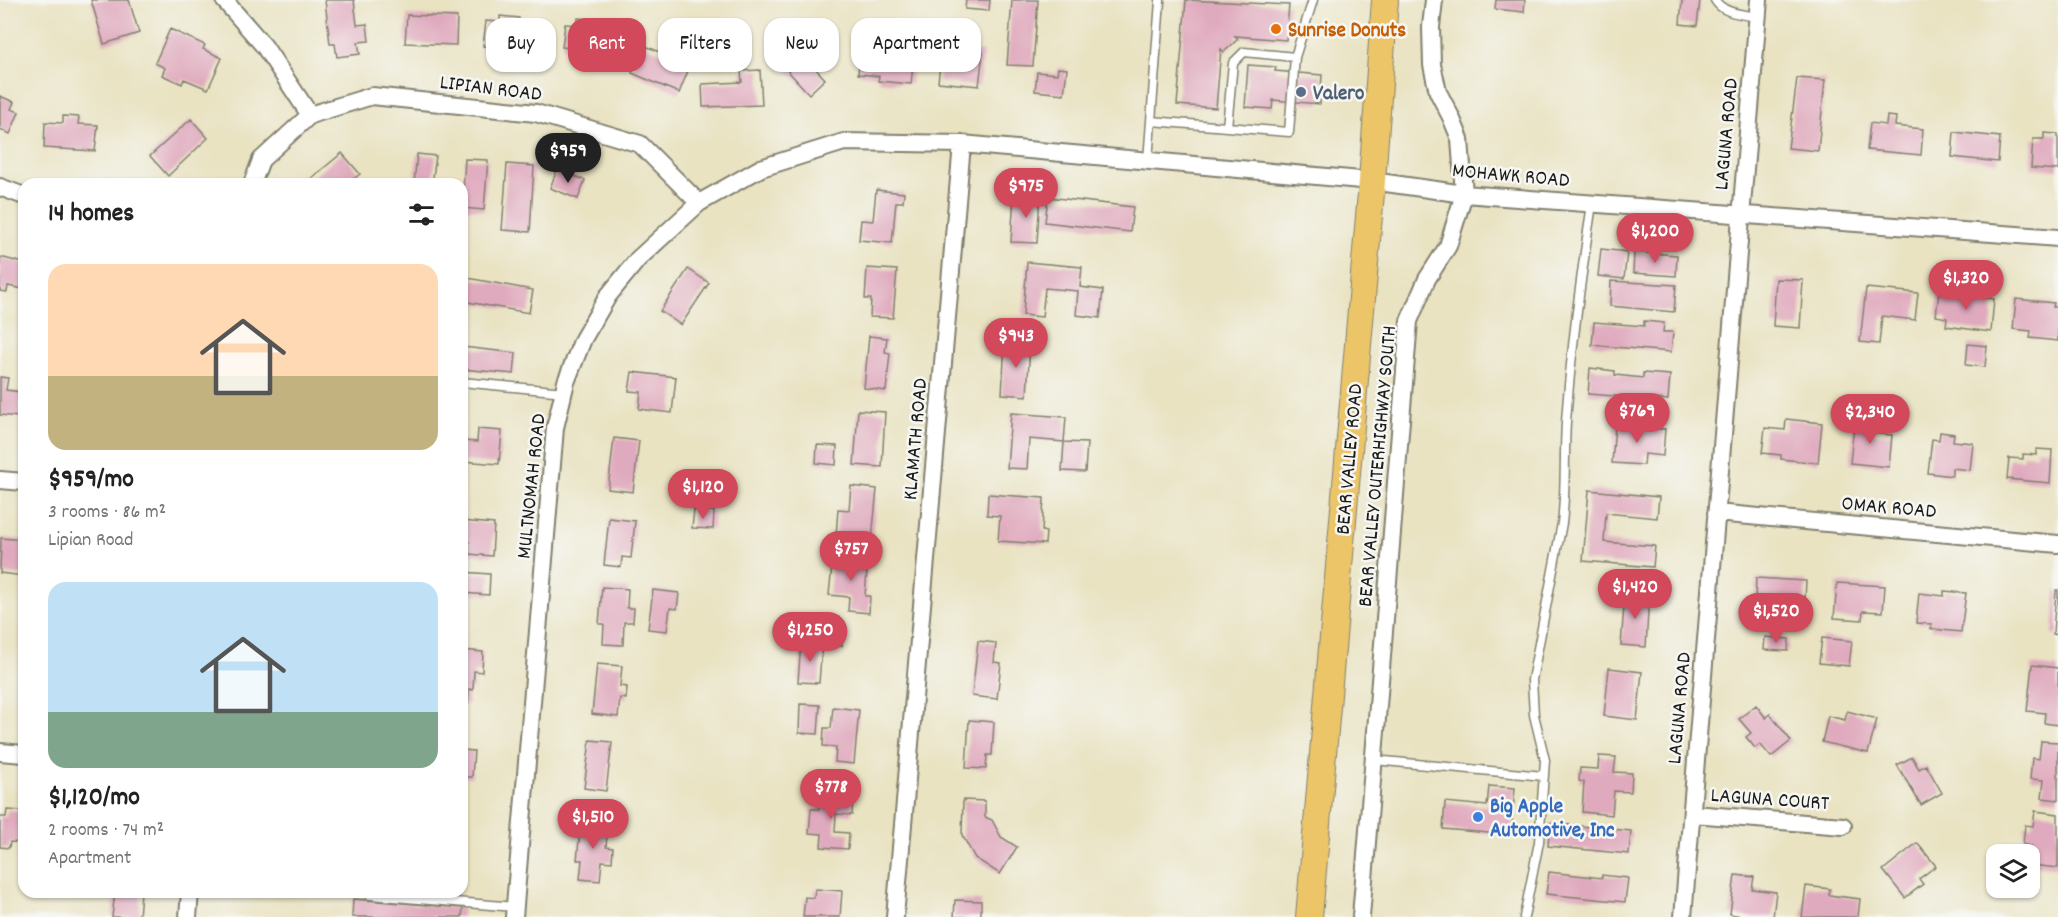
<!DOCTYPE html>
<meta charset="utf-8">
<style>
:root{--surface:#fff;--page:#f6f6f6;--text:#222;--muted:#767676;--accent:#d1495b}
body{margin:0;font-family:Dekko,sans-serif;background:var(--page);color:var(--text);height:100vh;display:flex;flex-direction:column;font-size:22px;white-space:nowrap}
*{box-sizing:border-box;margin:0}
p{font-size:20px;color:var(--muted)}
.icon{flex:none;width:33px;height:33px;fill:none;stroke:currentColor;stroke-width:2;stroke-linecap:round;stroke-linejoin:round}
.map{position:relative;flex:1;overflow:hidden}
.panel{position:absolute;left:18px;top:178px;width:450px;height:720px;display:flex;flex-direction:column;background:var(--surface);border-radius:18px;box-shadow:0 2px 4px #0004}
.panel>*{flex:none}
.hud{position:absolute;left:486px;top:18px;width:570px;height:54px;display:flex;gap:12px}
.controls{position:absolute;left:1986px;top:844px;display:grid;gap:12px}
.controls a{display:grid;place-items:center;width:54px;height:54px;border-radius:12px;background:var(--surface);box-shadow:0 2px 4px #0004;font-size:30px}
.price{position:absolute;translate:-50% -51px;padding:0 14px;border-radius:21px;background:var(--accent);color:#fff;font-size:20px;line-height:39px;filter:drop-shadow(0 2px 3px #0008)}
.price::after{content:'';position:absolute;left:50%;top:36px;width:18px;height:14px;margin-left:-9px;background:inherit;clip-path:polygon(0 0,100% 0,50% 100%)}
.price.current{background:#222;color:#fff}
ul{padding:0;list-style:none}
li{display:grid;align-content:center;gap:12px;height:318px;padding:0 30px}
li span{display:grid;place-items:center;height:186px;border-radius:18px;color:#555}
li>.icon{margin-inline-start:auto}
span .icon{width:108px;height:108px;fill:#fffc;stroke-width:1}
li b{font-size:26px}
h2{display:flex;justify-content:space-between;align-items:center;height:72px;padding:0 30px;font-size:26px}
.chip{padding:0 21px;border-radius:18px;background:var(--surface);box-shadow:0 2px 4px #0004;font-size:21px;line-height:54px}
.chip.current{background:var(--accent);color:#fff}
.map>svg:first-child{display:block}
.building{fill:#e0aabe}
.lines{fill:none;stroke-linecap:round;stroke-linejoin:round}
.lane-casing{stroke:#82806f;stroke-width:11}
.street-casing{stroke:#82806f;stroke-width:20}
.primary-casing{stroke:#82806f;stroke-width:28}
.lane{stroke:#fff;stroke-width:8}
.street{stroke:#fff;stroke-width:16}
.primary{stroke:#ecc569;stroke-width:26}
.food-dot{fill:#e8710a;stroke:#f6f6f2;stroke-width:2}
.service-dot{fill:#5c6f8a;stroke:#f6f6f2;stroke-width:2}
.shop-dot{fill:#3f7fe0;stroke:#f6f6f2;stroke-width:2}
.labels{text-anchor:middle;stroke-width:5;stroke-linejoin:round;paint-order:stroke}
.food-label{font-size:21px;font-weight:bold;fill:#c56008;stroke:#f6f6f2;text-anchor:start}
.street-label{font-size:21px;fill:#1c1c1c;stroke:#f6f6f2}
.service-label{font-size:21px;font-weight:bold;fill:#4e5e75;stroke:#f6f6f2;text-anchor:start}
.shop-label{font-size:21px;font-weight:bold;fill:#366cbe;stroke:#f6f6f2;text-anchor:start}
</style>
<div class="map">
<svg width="2058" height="917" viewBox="0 0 2058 917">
<rect width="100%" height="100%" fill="#f6f6f2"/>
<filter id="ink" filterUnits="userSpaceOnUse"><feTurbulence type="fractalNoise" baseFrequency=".0167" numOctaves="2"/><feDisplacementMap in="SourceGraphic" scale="12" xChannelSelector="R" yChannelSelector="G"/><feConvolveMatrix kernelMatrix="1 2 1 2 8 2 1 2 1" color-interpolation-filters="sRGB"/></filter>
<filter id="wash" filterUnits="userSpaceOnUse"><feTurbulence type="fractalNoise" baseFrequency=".008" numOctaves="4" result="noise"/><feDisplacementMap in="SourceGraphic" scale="24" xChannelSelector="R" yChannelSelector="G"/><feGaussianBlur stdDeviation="1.35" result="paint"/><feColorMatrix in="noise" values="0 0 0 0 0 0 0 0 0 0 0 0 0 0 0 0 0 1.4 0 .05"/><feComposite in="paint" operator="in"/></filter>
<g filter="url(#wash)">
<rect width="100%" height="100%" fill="#e9e3c2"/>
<g id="blocks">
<path class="building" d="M 91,0 L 129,0 L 139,33 L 104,44 Z
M 325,0 L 354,0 L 357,25 L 367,24 L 369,41 L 358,42 L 360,54 L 337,57 L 335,44 L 330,44 Z
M 966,0 L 990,0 L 989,11 L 965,9 Z
M 1012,0 L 1038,0 L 1033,66 L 1007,65 Z
M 1186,0 L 1289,5 L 1286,40 L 1235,36 L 1238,39 L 1224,52 L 1221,49 L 1216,108 L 1177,105 Z
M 1496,0 L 1525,0 L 1524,12 L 1495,9 Z
M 1682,0 L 1700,0 L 1697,26 L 1680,24 Z
M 407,15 L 457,17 L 456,45 L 405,43 Z
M 500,16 L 519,18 L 518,24 L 536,25 L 533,51 L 483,46 L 486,21 L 500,22 Z
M 578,18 L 596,20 L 595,27 L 609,28 L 605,63 L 586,61 L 587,50 L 562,47 L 565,24 L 577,25 Z
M 170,29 L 205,45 L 203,49 L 222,58 L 208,89 L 184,79 L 182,84 L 162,75 L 165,68 L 155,63 Z
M 643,45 L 662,53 L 664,49 L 692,61 L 679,93 L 632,73 Z
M 884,46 L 904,48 L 903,54 L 914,55 L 911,84 L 878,81 L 879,76 L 858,74 L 860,51 L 883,53 Z
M 942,47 L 983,52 L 979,86 L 938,82 Z
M 802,54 L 825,79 L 809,94 L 786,69 Z
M 1248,65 L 1276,67 L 1275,71 L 1322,75 L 1320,104 L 1273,100 L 1272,109 L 1245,107 Z
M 1058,68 L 1067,69 L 1064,94 L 1035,91 L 1037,72 L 1057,74 Z
M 760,70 L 762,105 L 703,107 L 702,84 L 742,82 L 741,71 Z
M 1797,78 L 1825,80 L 1818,151 L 1788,148 Z
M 0,96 L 14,102 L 11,109 L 19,112 L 10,134 L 0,129 Z
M 63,116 L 79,117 L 78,124 L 98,125 L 95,151 L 44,148 L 45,122 L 63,123 Z
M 1887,116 L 1896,117 L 1895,126 L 1923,129 L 1921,155 L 1867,150 L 1870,123 L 1886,125 Z
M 191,119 L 208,138 L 168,176 L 150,156 Z
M 1954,132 L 2000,137 L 1998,162 L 1952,157 Z
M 2044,133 L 2058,134 L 2058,170 L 2031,168 L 2033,139 L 2044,139 Z
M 342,153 L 360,174 L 347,184 L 310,184 L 307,182 Z
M 417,154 L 436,156 L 432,184 L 414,184 Z
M 465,159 L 488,160 L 484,210 L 462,208 Z
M 507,164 L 534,166 L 530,232 L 502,230 Z
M 557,170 L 585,180 L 578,199 L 550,188 Z
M 876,190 L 904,193 L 903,202 L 896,202 L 892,243 L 859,240 L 861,220 L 873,221 Z
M 1014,195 L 1040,196 L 1037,243 L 1011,242 Z
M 1048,197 L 1133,207 L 1130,232 L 1045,222 Z
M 1601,249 L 1627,252 L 1624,279 L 1598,276 Z
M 1634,252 L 1677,255 L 1676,276 L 1633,273 Z
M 0,257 L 24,263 L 24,289 L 8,286 L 7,292 L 0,291 Z
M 1027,262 L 1082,267 L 1080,287 L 1103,290 L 1100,318 L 1076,315 L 1078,291 L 1045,288 L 1042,317 L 1023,315 Z
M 867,268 L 897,270 L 893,318 L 870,317 L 871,299 L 865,299 Z
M 688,269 L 709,283 L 681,325 L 660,311 Z
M 462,277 L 533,290 L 529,313 L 462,301 Z
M 1776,279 L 1803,280 L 1800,328 L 1773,326 Z
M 1611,281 L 1676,285 L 1674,312 L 1610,306 Z
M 1866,288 L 1918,293 L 1915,320 L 1882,316 L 1879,344 L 1860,342 Z
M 1939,292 L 1994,299 L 1991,332 L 1946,326 L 1947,318 L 1936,316 Z
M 2016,299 L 2054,303 L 2053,307 L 2058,307 L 2058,341 L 2030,338 L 2031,331 L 2013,329 Z
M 1644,321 L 1664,323 L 1663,332 L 1673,332 L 1671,352 L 1592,345 L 1594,322 L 1644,326 Z
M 869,336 L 887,338 L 885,352 L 890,353 L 886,391 L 864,388 Z
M 1005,342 L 1030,343 L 1027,396 L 1002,394 Z
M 1968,344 L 1987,346 L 1985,367 L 1966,365 Z
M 462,347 L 516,353 L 514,374 L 462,369 Z
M 1590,368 L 1615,371 L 1615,375 L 1643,378 L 1643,373 L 1670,375 L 1668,400 L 1588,394 Z
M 632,372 L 676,377 L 672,413 L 639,409 L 641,392 L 629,391 Z
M 0,377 L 8,378 L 6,390 L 21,392 L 19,417 L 0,415 Z
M 858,410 L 885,412 L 882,467 L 854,465 Z
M 1011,413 L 1066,417 L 1064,442 L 1087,443 L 1085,472 L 1062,471 L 1064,442 L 1029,439 L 1027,469 L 1007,468 Z
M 1855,416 L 1873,418 L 1872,433 L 1892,435 L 1889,467 L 1850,463 Z
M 1786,419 L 1822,423 L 1818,463 L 1781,459 L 1781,455 L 1762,453 L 1765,428 L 1785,430 Z
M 1615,426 L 1665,429 L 1663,456 L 1645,454 L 1644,465 L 1612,463 Z
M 478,429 L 502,431 L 499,464 L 462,461 L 462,441 L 477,442 Z
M 1940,432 L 1954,434 L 1953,441 L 1973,443 L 1970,470 L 1952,468 L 1952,476 L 1928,473 L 1932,439 L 1939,440 Z
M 614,438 L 639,441 L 633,492 L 608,489 Z
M 817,445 L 837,446 L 836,465 L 816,463 Z
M 2036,449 L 2052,450 L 2050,483 L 2007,479 L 2009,458 L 2023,459 L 2023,454 L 2036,455 Z
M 851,486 L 877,489 L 872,539 L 836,536 L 838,509 L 849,510 Z
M 1589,490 L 1659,497 L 1657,518 L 1606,513 L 1604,542 L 1655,546 L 1653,567 L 1583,561 Z
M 988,494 L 1044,498 L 1042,531 L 1046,532 L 1045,544 L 998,541 L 1000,516 L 987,515 Z
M 694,510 L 714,511 L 713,529 L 692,528 Z
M 609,518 L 635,521 L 631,558 L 622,557 L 621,567 L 604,565 Z
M 462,521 L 494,524 L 492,556 L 469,554 L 469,542 L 462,541 Z
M 1,538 L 24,540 L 24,576 L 0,573 Z
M 833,556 L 868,558 L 865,596 L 870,596 L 869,613 L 848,611 L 849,597 L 829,595 Z
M 462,572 L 490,574 L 489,595 L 462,593 Z
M 1756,578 L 1806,581 L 1805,600 L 1785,599 L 1784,609 L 1771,609 L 1772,602 L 1755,601 Z
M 1837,583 L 1885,586 L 1883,612 L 1863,611 L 1862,620 L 1834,618 Z
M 602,587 L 628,589 L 627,608 L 634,608 L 633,622 L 624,622 L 623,645 L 603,644 L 604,624 L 599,624 Z
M 653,590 L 679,593 L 677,609 L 670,608 L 667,631 L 648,629 Z
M 2056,590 L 2058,590 L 2058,635 L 2053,634 Z
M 1944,591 L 1966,593 L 1961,632 L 1931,629 L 1932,624 L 1916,623 L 1919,593 L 1944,596 Z
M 1625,593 L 1649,595 L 1646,647 L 1621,645 Z
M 825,627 L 843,628 L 842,646 L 824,644 Z
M 1765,637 L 1789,639 L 1788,651 L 1764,650 Z
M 1822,638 L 1852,641 L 1849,666 L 1819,663 Z
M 978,641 L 996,643 L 994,662 L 1001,663 L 997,699 L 972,696 Z
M 801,643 L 822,645 L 819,683 L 798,682 Z
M 462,650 L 483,652 L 482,672 L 474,671 L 473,690 L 469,689 L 468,704 L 462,704 Z
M 597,664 L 622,666 L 620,686 L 627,687 L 626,699 L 620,698 L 618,717 L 592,714 Z
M 2032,665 L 2058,668 L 2058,725 L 2044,723 L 2045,713 L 2027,711 Z
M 1609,668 L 1642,672 L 1637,720 L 1604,716 Z
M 800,704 L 820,705 L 818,734 L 799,733 Z
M 1756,705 L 1766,718 L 1770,714 L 1791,741 L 1771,757 L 1760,744 L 1755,748 L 1746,737 L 1751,733 L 1739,719 Z
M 833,707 L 859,710 L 854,764 L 835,762 L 836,747 L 823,746 L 824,728 L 831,728 Z
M 1847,711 L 1877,719 L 1868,753 L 1822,742 L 1828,716 L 1845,720 Z
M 969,720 L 994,722 L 992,755 L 987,755 L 986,769 L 966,768 Z
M 590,740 L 612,742 L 606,791 L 584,788 Z
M 2041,741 L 2058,742 L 2058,800 L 2042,798 L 2044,780 L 2030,779 L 2032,758 L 2039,759 Z
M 462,750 L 474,751 L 472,777 L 462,777 Z
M 1599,756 L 1616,757 L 1614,772 L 1632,773 L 1631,792 L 1614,791 L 1612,815 L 1582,812 L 1584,782 L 1579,781 L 1580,768 L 1598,769 Z
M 1912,757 L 1919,769 L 1926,765 L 1942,793 L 1921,805 L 1897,765 Z
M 1489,786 L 1515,788 L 1511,835 L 1443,829 L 1445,802 L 1487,806 Z
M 821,793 L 853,796 L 852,815 L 836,814 L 835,832 L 849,833 L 848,849 L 821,847 L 822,834 L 809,833 L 811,809 L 819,809 Z
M 963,800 L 985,801 L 985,817 L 992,820 L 1001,837 L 1017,847 L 1000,874 L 975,858 L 962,835 Z
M 7,810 L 24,811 L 24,843 L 10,842 L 9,848 L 0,847 L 0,817 L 6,817 Z
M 2035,811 L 2058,814 L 2058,868 L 2031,865 L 2032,846 L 2023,844 L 2025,825 L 2033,826 Z
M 581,821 L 608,824 L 606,847 L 613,848 L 612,862 L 602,861 L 600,881 L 580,879 L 582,860 L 577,860 Z
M 1550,823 L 1631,831 L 1629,854 L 1548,846 Z
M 1917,843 L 1936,866 L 1919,879 L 1923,884 L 1905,898 L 1883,870 Z
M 1549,872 L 1602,878 L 1602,875 L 1628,878 L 1625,902 L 1546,894 Z
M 1735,875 L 1754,877 L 1752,889 L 1776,892 L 1773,917 L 1748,917 L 1730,914 Z
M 1806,886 L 1830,889 L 1829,895 L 1860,899 L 1858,917 L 1802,917 Z
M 815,889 L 842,891 L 840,917 L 803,917 L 805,897 L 814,898 Z
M 115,892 L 141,892 L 139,917 L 112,917 Z
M 353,899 L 463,908 L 462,917 L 352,917 Z
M 955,900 L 981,901 L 981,917 L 954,917 Z"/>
</g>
</g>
<g filter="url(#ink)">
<use href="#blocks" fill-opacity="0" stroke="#82806f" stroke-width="1.5"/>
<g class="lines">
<defs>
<path id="lane" d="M 1715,0 C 1723,14 1743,14 1757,17
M 1151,121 L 1160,1
M 1227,127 L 1289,132 L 1295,57
M 1148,161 L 1151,121 L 1227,127 L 1233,63 L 1244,52 L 1295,57 L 1313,0
M 462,382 L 564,392
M 1374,760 L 1544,776
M 370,895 L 515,907
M 1524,917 L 1539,842 L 1545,760 L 1534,715 L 1532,680 L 1562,523 C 1566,490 1564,456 1566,422 C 1571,349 1581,276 1592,204"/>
<path id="street" d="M 224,0 L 264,46 L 310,115
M 252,184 L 261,160 L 310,115 L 372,96 L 536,113 L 640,144 L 699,203
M 0,187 L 24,196
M 0,480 L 24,482
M 1716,513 L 2058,544
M 0,752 L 24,754
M 1693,814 L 1843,826
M 188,917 L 190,892
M 514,917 L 555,428 L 566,382 L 583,339 L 608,296 L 638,259 L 699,203 L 761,168 L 844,142 L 962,144 L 1372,181 L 1464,194 L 2058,238
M 895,917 L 962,144
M 1361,917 L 1409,321 L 1427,279 L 1448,246 L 1464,194 L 1460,139 L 1451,117 L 1438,92 L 1432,65 L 1431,27 L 1434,0
M 1683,917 L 1759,0"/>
<path id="primary" d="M 1309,917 L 1372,181 L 1385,0"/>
</defs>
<use href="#lane" class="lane-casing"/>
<use href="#street" class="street-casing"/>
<use href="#primary" class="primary-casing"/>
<use href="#lane" class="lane"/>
<use href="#street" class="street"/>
<use href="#primary" class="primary"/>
</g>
</g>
<circle class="food-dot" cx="1276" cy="29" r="6"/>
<circle class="service-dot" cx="1301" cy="92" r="6"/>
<circle class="shop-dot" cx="1478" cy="817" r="6"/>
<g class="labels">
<g class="food-label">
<text x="1288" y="36">Sunrise Donuts</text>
</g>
<g class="street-label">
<text transform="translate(491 87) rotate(7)" y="7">LIPIAN ROAD</text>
<text transform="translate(1725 134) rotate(-85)" y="7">LAGUNA ROAD</text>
<text transform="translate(1511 174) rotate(5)" y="7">MOHAWK ROAD</text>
<text transform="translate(914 439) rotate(-85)" y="7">KLAMATH ROAD</text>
<text transform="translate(1348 459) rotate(-85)" y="7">BEAR VALLEY ROAD</text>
<text transform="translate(1376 466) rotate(-85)" y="7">BEAR VALLEY OUTERHIGHWAY SOUTH</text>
<text transform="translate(530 486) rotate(-84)" y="7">MULTNOMAH ROAD</text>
<text transform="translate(1889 506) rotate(5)" y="7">OMAK ROAD</text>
<text transform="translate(1678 708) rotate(-85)" y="7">LAGUNA ROAD</text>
<text transform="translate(1770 798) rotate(4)" y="7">LAGUNA COURT</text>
</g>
<g class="service-label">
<text x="1313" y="99">Valero</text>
</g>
<g class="shop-label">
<text x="1490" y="812">Big Apple<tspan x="1490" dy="24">Automotive, Inc</tspan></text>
</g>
</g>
</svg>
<div class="controls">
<a><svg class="icon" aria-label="layers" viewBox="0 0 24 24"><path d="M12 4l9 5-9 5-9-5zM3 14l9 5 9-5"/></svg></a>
</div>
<b class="price current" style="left:568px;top:184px">$959</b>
<b class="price" style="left:1026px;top:219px">$975</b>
<b class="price" style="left:1655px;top:264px">$1,200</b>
<b class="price" style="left:1966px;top:311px">$1,320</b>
<b class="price" style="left:1016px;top:369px">$943</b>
<b class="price" style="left:1637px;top:444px">$769</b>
<b class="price" style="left:1870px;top:445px">$2,340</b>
<b class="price" style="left:703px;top:520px">$1,120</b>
<b class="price" style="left:851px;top:582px">$757</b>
<b class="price" style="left:1635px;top:620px">$1,420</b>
<b class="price" style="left:1776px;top:644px">$1,520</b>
<b class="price" style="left:810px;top:663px">$1,250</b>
<b class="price" style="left:831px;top:820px">$778</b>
<b class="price" style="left:593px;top:850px">$1,510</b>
<div class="hud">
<a class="chip">Buy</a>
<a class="chip current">Rent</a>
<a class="chip">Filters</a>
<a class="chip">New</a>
<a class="chip">Apartment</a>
</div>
<section class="panel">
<h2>14 homes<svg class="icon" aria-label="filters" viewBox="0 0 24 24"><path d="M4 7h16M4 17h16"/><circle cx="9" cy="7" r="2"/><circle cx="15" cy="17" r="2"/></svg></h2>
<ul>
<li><span style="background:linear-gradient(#ffd9b3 60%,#c2b280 0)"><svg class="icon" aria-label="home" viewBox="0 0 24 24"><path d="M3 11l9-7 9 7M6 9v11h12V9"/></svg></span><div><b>$959/mo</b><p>3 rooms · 86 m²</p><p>Lipian Road</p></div></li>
<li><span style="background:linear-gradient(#bfe0f5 70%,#7fa58c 0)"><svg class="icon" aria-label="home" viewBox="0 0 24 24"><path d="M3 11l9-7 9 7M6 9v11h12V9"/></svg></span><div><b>$1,120/mo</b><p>2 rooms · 74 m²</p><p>Apartment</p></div></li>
</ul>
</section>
</div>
